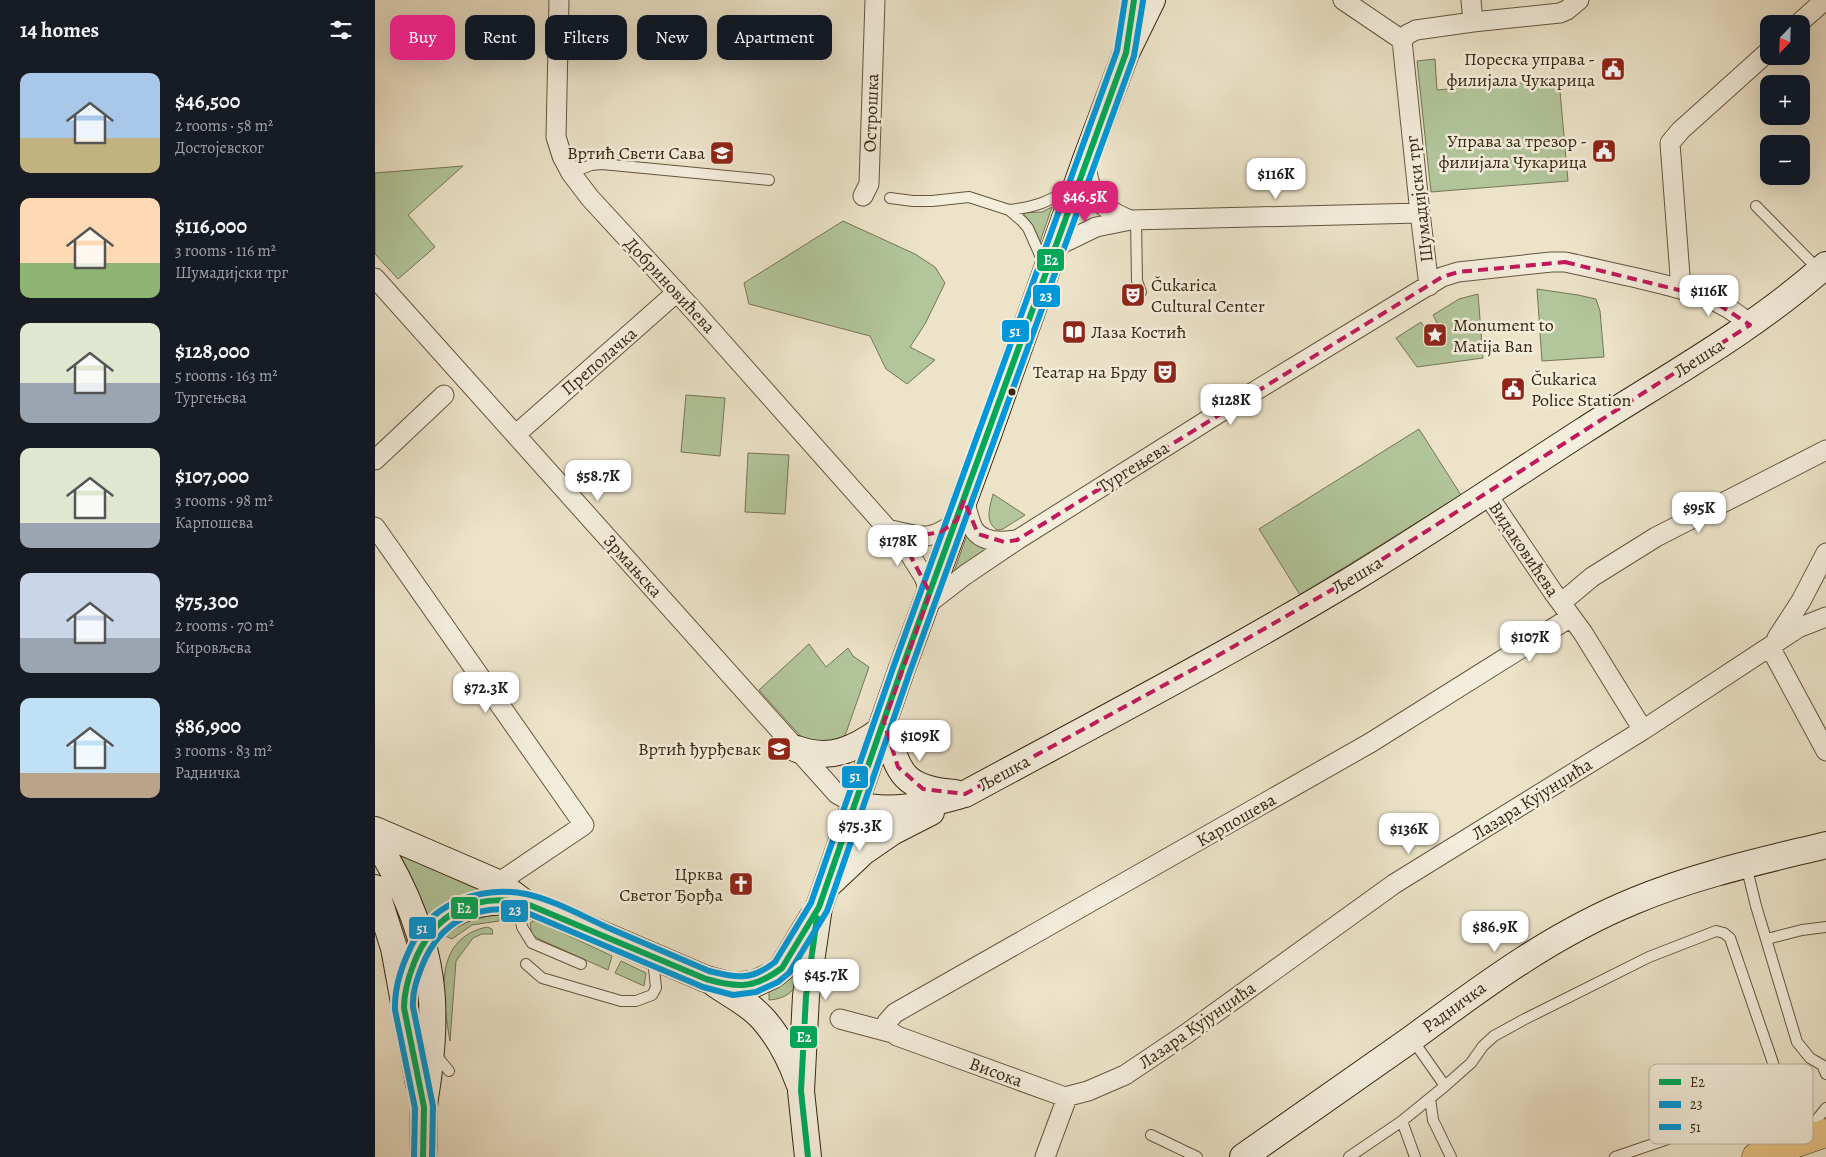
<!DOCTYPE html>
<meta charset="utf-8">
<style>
:root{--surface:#171b24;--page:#242831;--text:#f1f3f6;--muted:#9ea1a6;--accent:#db2777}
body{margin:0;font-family:Alegreya,serif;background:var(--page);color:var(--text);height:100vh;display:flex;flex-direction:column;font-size:19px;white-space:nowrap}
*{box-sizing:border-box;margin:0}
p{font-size:16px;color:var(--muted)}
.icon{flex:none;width:28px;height:28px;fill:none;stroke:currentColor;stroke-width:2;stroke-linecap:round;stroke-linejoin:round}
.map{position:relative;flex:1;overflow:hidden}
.sheet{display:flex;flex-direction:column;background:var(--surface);width:375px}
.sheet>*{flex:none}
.top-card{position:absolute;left:15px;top:15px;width:475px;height:45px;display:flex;gap:10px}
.needle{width:32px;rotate:203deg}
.controls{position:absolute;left:1385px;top:15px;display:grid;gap:10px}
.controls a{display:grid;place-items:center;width:50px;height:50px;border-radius:10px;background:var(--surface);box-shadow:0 5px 20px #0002;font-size:25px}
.price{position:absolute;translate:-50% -42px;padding:0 11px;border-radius:10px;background:#fff;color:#222;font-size:16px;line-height:32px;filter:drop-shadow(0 1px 2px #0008)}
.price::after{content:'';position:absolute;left:50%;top:30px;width:15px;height:11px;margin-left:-8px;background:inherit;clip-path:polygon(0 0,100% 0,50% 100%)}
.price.on{background:var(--accent);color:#fff}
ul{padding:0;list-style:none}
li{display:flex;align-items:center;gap:15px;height:125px;padding:0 20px}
li span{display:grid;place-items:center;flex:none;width:140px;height:100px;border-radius:10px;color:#555}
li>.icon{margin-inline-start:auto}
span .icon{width:60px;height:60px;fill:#fffc;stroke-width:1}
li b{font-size:21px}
h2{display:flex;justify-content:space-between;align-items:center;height:60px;padding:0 20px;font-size:21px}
.pill{padding:0 18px;border-radius:10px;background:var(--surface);box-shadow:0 5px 20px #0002;font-size:18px;line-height:45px}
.pill.on{background:var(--accent);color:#fff}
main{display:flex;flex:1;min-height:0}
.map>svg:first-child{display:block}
.green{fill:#b2c59b;stroke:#757656}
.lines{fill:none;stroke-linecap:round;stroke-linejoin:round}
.lane-casing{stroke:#65563e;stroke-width:12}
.street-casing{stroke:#65563e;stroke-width:21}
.secondary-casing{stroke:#382710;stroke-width:28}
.primary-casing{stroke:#382710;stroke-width:29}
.lane{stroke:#f3eddc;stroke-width:10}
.street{stroke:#f3eddc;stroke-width:19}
.secondary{stroke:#f3eddc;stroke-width:26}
.primary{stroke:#e6c284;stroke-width:28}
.bus-1-casing{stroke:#f3eddc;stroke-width:10}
.bus-2-casing{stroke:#f3eddc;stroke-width:10}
.bus-3-casing{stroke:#f3eddc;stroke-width:10}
.bus-1{stroke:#00a859;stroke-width:6}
.bus-2{stroke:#0098da;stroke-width:6}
.bus-3{stroke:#0098da;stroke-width:6}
.marked{fill:none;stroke:#c2185b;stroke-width:4;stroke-dasharray:10 6;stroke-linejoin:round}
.bus-dot{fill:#382710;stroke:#f3eddc;stroke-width:2}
.labels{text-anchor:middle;stroke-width:5;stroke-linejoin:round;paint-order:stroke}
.poi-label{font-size:18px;fill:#382710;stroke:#f3eddc;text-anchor:end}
.street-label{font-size:18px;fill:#382710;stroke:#f3eddc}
.key{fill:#f3eddc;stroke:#bbb29f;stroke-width:1}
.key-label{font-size:14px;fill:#382710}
.line-badge{stroke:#f3eddc;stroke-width:2}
.badge-label{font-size:14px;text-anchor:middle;font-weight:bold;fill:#fff}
</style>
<main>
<section class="sheet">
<h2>14 homes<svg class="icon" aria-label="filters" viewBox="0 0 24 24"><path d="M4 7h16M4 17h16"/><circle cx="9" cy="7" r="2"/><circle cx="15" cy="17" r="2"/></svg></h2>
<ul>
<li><span style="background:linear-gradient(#a9c7e8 65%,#c2b280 0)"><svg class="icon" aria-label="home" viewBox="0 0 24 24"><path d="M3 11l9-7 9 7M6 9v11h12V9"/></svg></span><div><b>$46,500</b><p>2 rooms · 58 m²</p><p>Достојевског</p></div></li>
<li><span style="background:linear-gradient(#ffd9b3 65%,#8fb573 0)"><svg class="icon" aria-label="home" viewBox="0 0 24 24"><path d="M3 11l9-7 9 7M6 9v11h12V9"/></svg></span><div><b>$116,000</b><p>3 rooms · 116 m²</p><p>Шумадијски трг</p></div></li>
<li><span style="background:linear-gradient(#dfe7d0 60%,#9aa5b1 0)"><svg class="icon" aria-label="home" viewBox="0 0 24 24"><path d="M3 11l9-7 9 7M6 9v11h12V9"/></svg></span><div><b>$128,000</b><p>5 rooms · 163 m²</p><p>Тургењева</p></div></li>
<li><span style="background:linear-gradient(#dfe7d0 75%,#9aa5b1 0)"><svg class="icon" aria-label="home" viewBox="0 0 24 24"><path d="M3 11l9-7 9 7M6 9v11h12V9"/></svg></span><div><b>$107,000</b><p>3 rooms · 98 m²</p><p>Карпошева</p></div></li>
<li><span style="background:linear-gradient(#c9d6e8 65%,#9aa5b1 0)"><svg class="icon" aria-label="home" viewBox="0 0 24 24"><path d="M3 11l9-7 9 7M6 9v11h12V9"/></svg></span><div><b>$75,300</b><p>2 rooms · 70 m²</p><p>Кировљева</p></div></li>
<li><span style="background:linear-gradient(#bfe0f5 75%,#b9a48a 0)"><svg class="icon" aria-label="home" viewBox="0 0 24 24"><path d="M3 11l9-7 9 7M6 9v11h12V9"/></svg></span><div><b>$86,900</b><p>3 rooms · 83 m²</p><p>Радничка</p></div></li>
</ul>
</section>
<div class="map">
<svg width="1451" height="1157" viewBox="0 0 1451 1157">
<rect width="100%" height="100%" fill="#ece3c9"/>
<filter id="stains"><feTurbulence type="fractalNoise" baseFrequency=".004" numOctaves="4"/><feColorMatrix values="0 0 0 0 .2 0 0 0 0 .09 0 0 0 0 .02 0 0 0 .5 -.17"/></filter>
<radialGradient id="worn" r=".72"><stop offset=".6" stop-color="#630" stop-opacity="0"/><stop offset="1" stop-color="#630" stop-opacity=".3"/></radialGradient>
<path class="green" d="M 1060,59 L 1062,90 L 1184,80 L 1193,181 L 1056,192 L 1042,61 Z
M 88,166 L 33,215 L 60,247 L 23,279 L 0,254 L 0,173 Z
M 677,207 L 665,242 L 660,230 L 648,213 L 667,212 Z
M 468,221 L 540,254 L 560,267 L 570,283 L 550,324 L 535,347 L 560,360 L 532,384 L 511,369 L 495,336 L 374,304 L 369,283 Z
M 1162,289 L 1203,295 L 1221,299 L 1225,311 L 1229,357 L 1167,361 Z
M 1103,294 L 1108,358 L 1042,367 L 1021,338 L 1046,322 L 1058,342 L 1069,337 L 1058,315 L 1084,299 Z
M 311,395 L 350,398 L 345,456 L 306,452 Z
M 1044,429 L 1086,495 L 925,595 L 884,529 Z
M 373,453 L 414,455 L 410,514 L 370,512 Z
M 618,494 L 650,515 L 628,529 L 622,530 C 609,521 615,507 618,494 Z
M 593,532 L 607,547 L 612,549 L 575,583 Z
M 434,644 L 451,667 L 473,648 L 478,656 L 494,667 L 471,733 L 466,740 L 453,744 L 429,740 L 384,690 Z
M 12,848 L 95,886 L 108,891 L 46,925 Z
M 125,913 L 124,921 L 97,925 L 77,939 L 70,936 L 86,923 Z
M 160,920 L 237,956 L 233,970 L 166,940 L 157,935 L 155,923 Z
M 112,927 L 117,929 L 118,934 L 107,934 L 98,938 L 81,961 L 75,1041 C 68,999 56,939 112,927 Z
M 433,939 C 428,965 429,998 394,1000 L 394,992 L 399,987 Z
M 246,961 L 271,973 L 269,986 L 240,973 Z"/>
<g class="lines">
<defs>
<path id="lane" d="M 196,173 L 216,165 L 227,164 L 394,180
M 515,198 L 538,201 L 557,201 L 594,197 L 634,210 L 647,221 L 653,228 L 669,264
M 1381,206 L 1444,270
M 634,210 C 662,207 671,202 696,189
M 761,220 L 762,281 L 766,292
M 1371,865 L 1381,906 L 1422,1042 L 1435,1058 L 1447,1065 L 1451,1074
M 149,904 L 145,916 L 147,927 L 157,943 L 206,964
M 1392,939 L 1427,930 L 1451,927
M 151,964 L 167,978 L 246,1001 L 261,1001 L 277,995 L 281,988 L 278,959
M 1037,1039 L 1070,1086 L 1096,1063 L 1108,1046 L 1119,1036 L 1148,1020 L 1274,957 L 1341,931 L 1349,933 L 1355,938 L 1408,1092 L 1399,1103 L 1240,1157
M 60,1054 L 74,1071
M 1055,1098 L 1058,1120 L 1076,1157
M 1027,1121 L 1040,1157
M 1431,1133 L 1451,1108
M 776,1135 L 822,1157
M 974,1157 L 1027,1121 L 1070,1086"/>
<path id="street" d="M 184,0 L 181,137 L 187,156 L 196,173 L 215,198 L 320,312 L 534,553 L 549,577 L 555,593
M 968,0 L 1027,40
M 1096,0 L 1098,22
M 1423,24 L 1450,0
M 710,162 C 717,199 720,205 755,220
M 488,196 L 494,184 L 500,0
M 680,247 L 721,227 L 756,220 L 1045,213
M 0,278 L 462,794 L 480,804
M 1054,286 L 1045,213 L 1027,40 L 1033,34 L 1041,30 L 1098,22 L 1185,13 L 1192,10 L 1204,0
M 1306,289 L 1295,143 L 1306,130 L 1394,51
M 147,429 L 302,292
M 0,460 L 69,395
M 1112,494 L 1178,592 L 1208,633 L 1268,730
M 589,500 C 592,509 594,520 598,528 C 606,543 628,542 642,540
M 0,527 L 209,825 L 123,883
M 512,529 C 543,536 556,544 582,520
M 1186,603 L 1217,577 L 1281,537 L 1451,450
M 550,606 L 590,575 L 642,540 L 844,413 L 1067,277 L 1083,272 L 1176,262 L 1190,262 C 1214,267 1238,273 1262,278 C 1301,288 1345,295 1375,325
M 1402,638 L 1426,601 L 1451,553
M 1395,647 L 1451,751
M 465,1019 L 514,1032
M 690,1097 L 522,1036 L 512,1029 L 512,1022 L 520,1013 L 995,743 L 1196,617
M 690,1097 L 713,1091 L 750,1075 L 811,1034 L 1019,884 L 1268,730 L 1423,628 L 1451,617
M 670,1157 L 690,1103 L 690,1097"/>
<path id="secondary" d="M 509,722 C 523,770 524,789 580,793
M 422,749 C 454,761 479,750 506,730
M 480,804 C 518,815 553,804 590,794 C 721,723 854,654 981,577 C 1058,530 1132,480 1208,431 C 1290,378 1377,331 1451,265
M 0,830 L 123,883 L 150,903
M 0,840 C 30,886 54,944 57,1000 C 58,1023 57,1047 54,1069 C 53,1082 50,1095 49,1107 C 48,1124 49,1140 48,1157
M 454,884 L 488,852 L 517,832 L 556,812
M 0,888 L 19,948 L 44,1084
M 340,984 C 356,995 375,1004 388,1019 C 404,1037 416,1061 424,1083
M 29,994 C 41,949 54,917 103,904 C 118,901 134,900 149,903 C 158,905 167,909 175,912 L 331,979 L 357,986 L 379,984 L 398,975 L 407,968 L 437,918
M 433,1157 L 426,1091 L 431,996 L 444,907 L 526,671 L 613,435 L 710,162 L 751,53 L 777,0
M 868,1157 C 924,1118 980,1079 1035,1040 C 1107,987 1176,935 1259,901 C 1321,875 1386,861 1451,845"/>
<path id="primary" d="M 1381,1157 L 1451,1133"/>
</defs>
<use href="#lane" class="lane-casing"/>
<use href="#street" class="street-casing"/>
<use href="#secondary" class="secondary-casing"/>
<use href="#primary" class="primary-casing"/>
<use href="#lane" class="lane"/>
<use href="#street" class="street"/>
<use href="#secondary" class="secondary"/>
<use href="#primary" class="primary"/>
<defs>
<path id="bus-1" d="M 48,1157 L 49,1107 L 29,1008 C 29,992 33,978 39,963 C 58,914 100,891 152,904 L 331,979 C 363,988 379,989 407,968 L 444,907 L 526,671 L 751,53 L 759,0
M 433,1157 L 426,1091 L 431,996 L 442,918"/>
<path id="bus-2" d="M 57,1157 L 58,1106 L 38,1007 C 37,992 42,979 47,966 C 65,921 103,902 150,912 L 328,987 L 358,995 L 381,992 L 403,982 L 414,973 L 452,911 L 534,674 L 759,56 L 768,1"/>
<path id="bus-3" d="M 39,1157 L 40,1108 L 20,1010 C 19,985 29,959 41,937 C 63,900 110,886 151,894 C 179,900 209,917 236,929 C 269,943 301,957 334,971 C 361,978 376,981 400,962 L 436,903 L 518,668 L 742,51 L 750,0"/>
</defs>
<use href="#bus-1" class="bus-1-casing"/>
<use href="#bus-2" class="bus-2-casing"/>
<use href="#bus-3" class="bus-3-casing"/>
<use href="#bus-1" class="bus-1"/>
<use href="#bus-2" class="bus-2"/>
<use href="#bus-3" class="bus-3"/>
</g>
<path class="marked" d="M 1190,262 L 1332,297 L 1375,325 L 981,576 L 835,660 L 590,794 L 548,789 L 523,767 L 509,722 L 555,593 L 534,553 L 512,529 L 542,536 L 566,532 L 582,520 L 589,500 L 603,534 L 629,542 L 642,540 L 1067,277 L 1083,272 Z"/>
<defs>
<symbol id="civic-square" viewBox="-11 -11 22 22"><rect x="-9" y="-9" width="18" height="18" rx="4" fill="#8f2418" stroke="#f3eddc"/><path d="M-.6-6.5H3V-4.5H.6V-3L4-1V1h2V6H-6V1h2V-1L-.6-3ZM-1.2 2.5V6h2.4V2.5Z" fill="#fff"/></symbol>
<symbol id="school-square" viewBox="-11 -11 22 22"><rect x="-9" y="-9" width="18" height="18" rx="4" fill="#8f2418" stroke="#f3eddc"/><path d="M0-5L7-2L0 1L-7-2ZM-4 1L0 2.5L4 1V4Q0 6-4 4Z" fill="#fff"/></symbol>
<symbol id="theatre-square" viewBox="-11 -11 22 22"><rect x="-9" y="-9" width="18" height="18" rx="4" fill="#8f2418" stroke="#f3eddc"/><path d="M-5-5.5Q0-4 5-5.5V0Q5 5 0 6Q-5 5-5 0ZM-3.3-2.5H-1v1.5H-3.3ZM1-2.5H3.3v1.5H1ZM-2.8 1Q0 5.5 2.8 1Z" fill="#fff"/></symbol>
<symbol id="library-square" viewBox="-11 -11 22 22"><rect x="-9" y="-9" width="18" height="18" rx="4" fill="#8f2418" stroke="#f3eddc"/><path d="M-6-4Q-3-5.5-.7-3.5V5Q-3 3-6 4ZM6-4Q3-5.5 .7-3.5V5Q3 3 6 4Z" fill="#fff"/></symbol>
<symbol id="sight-square" viewBox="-11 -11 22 22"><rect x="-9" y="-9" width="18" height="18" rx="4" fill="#8f2418" stroke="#f3eddc"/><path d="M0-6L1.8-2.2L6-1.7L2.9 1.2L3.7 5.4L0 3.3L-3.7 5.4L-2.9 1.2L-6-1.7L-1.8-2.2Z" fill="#fff"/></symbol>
<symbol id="church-square" viewBox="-11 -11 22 22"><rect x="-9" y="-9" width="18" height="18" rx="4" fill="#8f2418" stroke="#f3eddc"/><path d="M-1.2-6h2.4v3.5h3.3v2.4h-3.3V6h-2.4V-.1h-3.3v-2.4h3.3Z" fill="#fff"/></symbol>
</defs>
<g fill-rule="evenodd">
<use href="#civic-square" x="1224" y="55" width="28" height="28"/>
<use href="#civic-square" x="1215" y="137" width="28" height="28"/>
<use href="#school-square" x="333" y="139" width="28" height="28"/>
<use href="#theatre-square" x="744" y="281" width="28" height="28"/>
<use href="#library-square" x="685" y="318" width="28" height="28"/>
<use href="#sight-square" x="1046" y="321" width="28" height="28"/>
<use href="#theatre-square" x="776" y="358" width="28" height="28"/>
<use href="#civic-square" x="1124" y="375" width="28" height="28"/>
<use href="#school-square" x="390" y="735" width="28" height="28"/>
<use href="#church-square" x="352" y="870" width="28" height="28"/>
</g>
<circle class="bus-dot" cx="637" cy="392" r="4.5"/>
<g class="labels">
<g class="poi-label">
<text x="1220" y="65">Пореска управа -<tspan x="1220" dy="21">филијала Чукарица</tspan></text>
<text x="1212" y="147">Управа за трезор -<tspan x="1212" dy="21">филијала Чукарица</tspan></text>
<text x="330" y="159">Вртић Свети Сава</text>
<text x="776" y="291" text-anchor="start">Čukarica<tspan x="776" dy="21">Cultural Center</tspan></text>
<text x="1078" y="331" text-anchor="start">Monument to<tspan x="1078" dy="21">Matija Ban</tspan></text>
<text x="716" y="338" text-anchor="start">Лаза Костић</text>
<text x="772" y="378">Театар на Брду</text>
<text x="1156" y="385" text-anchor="start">Čukarica<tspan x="1156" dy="21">Police Station</tspan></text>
<text x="386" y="755">Вртић ђурђевак</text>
<text x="348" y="880">Црква<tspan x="348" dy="21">Светог Ђорђа</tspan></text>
</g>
<g class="street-label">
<text transform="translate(496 113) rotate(-88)" y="6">Острошка</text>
<text transform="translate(1044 199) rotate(-97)" y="6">Шумадијски трг</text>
<text transform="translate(295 285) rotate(47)" y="6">Добриновићева</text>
<text transform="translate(1324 358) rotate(-33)" y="6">Љешка</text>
<text transform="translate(224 361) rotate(-41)" y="6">Преполачка</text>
<text transform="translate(758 467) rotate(-32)" y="6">Тургењева</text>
<text transform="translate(1149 549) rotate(56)" y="6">Видаковићева</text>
<text transform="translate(258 566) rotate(48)" y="6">Зрмањска</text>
<text transform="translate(982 575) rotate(-31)" y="6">Љешка</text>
<text transform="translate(629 773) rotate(-29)" y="6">Љешка</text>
<text transform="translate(1157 799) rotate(-32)" y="6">Лазара Кујунџића</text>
<text transform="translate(861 820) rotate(-30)" y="6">Карпошева</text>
<text transform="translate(1079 1007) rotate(-36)" y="6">Радничка</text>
<text transform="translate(822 1025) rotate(-35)" y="6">Лазара Кујунџића</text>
<text transform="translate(621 1072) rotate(20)" y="6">Висока</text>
</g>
</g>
<rect x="1274" y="1064" width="164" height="80" rx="8" class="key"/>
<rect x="1284" y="1079" width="22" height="6" fill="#00a859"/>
<rect x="1284" y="1101" width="22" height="7" fill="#0098da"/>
<rect x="1284" y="1124" width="22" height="6" fill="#0098da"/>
<g class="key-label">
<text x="1315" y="1087">E2</text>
<text x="1315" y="1109">23</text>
<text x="1315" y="1132">51</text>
</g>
<g class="line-badge">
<rect x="661" y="248" width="29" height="24" rx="5" fill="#00a859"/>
<rect x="657" y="284" width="29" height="24" rx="5" fill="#0098da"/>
<rect x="626" y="319" width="29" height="24" rx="5" fill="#0098da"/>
<rect x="466" y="765" width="28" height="24" rx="5" fill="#0098da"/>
<rect x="75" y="896" width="29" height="24" rx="5" fill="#00a859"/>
<rect x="125" y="899" width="29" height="24" rx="5" fill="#0098da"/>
<rect x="33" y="916" width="29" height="24" rx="5" fill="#0098da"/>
<rect x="414" y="1025" width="29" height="24" rx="5" fill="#00a859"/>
</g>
<g class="badge-label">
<text x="676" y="265">E2</text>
<text x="671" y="301">23</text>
<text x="640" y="336">51</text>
<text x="480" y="781">51</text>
<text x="89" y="913">E2</text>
<text x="140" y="915">23</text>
<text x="47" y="933">51</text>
<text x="429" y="1042">E2</text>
</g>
<rect width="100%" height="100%" filter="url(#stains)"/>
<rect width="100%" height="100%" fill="url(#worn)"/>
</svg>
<div class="controls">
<a><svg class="needle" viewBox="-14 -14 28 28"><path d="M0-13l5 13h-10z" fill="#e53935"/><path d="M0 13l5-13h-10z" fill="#9ea1a6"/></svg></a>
<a>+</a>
<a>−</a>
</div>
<b class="price" style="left:901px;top:200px">$116K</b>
<b class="price on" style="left:710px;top:223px">$46.5K</b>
<b class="price" style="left:1334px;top:317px">$116K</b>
<b class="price" style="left:856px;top:426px">$128K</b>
<b class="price" style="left:223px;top:502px">$58.7K</b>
<b class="price" style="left:1324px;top:534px">$95K</b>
<b class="price" style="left:523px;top:567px">$178K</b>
<b class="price" style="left:1155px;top:663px">$107K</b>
<b class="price" style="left:111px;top:714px">$72.3K</b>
<b class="price" style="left:545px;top:762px">$109K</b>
<b class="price" style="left:485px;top:852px">$75.3K</b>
<b class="price" style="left:1034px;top:855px">$136K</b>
<b class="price" style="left:1120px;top:953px">$86.9K</b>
<b class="price" style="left:451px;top:1001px">$45.7K</b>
<div class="top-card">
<a class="pill on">Buy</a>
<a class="pill">Rent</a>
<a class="pill">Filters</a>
<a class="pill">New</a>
<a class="pill">Apartment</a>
</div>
</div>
</main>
